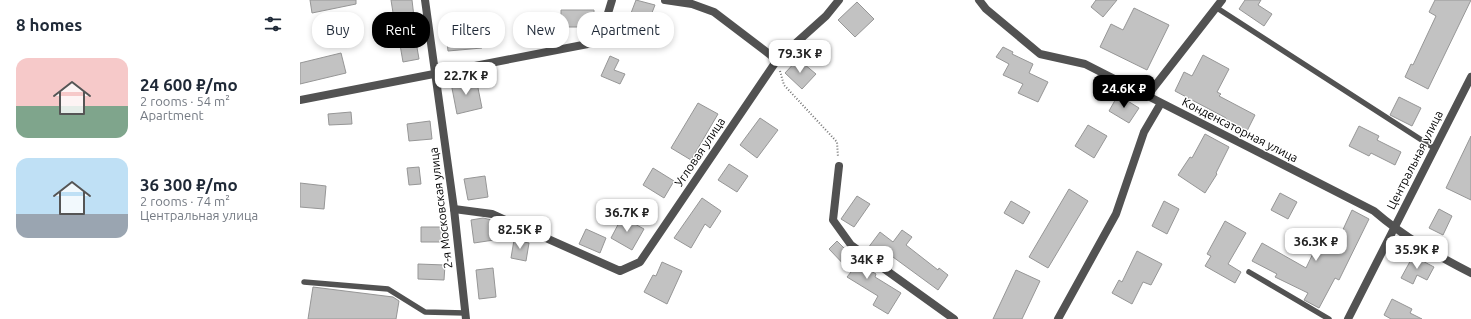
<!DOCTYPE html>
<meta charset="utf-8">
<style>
:root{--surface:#fff;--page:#f2f2f3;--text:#1f2937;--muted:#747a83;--accent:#000}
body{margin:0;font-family:Ubuntu,sans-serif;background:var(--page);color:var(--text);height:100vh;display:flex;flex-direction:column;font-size:15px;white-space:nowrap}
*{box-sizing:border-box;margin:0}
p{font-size:13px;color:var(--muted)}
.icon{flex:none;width:22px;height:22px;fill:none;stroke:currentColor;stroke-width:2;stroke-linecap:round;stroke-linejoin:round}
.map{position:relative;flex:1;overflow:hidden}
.drawer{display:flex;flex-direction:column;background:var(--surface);width:300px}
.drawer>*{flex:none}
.banner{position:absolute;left:12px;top:12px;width:380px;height:36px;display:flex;gap:8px}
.price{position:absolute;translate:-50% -34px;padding:0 9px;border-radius:8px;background:#fff;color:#222;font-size:13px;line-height:26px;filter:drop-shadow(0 1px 2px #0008)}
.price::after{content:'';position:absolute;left:50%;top:24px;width:12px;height:9px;margin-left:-6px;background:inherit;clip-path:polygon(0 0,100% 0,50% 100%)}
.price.selected{background:var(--accent);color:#fff}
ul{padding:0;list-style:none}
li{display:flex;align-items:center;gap:12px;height:100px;padding:0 16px}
li span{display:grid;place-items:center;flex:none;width:112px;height:80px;border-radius:12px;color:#555}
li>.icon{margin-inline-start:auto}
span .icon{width:48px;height:48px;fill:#fffc;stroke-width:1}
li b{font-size:17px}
h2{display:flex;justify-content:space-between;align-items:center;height:48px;padding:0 16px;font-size:17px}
.tag{padding:0 14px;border-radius:16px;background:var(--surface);box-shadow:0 2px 6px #0003;font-size:14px;line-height:36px}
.tag.selected{background:var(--accent);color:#fff}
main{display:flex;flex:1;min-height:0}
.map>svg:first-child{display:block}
.building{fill:#c2c2c2;stroke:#969696}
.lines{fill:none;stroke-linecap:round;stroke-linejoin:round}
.path{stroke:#747474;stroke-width:2;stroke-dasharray:1 2;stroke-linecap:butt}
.service{stroke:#525252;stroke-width:5.5}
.minor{stroke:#525252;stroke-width:8}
.tertiary{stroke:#525252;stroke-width:8}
.labels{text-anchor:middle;stroke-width:3;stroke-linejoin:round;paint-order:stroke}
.street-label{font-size:12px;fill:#000;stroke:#fff}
</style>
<main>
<section class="drawer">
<h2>8 homes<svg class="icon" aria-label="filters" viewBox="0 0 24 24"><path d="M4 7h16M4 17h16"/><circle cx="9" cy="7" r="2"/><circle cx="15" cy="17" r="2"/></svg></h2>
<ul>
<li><span style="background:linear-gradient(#f6c9c9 60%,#7fa58c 0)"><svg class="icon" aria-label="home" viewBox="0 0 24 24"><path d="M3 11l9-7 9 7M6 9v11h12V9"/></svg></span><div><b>24 600 ₽/mo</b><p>2 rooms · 54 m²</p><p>Apartment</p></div></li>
<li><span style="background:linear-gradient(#bfe0f5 70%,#9aa5b1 0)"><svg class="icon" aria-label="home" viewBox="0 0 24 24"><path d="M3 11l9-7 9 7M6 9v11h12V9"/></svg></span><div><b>36 300 ₽/mo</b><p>2 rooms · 74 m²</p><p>Центральная улица</p></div></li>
</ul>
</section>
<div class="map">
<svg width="1171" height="319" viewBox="0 0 1171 319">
<rect width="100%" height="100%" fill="#fff"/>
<path class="building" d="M 10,0 L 56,0 L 56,4 L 12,13 Z
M 91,0 L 112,0 L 114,17 L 94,19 Z
M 336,0 L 355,5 L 341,41 L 323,34 Z
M 796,0 L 817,0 L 803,17 L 791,7 Z
M 945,0 L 961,0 L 958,5 L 972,14 L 964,26 L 939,9 Z
M 1135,0 L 1171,0 L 1128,89 L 1105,77 L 1111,64 L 1113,65 L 1136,16 L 1129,12 Z
M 557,2 L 574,19 L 555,37 L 538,20 Z
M 834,8 L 869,25 L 847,70 L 800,47 L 811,24 L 823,30 Z
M 261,10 L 294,10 L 294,27 L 261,27 Z
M 180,31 L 182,48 L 148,51 L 146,34 Z
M 115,36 L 119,59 L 103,62 L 99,39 Z
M 703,47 L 713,52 L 712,54 L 733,64 L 729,73 L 748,82 L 738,102 L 718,93 L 723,84 L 703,75 L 709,64 L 696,57 Z
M 41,53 L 46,73 L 0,84 L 0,63 Z
M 903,55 L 929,69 L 917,92 L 921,94 L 919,96 L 955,115 L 946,133 L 925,122 L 926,118 L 875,91 L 884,72 L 892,76 Z
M 310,56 L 319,60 L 314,70 L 325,74 L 320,84 L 301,76 Z
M 498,59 L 516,74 L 502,89 L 485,73 Z
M 176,78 L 182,108 L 157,114 L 151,83 Z
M 818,95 L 839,108 L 829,123 L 809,111 Z
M 1099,97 L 1121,108 L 1112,126 L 1090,115 Z
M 398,103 L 418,114 L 391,160 L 371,148 Z
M 51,112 L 52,124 L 29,125 L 28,114 Z
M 460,118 L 478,130 L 457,158 L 440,145 Z
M 130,121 L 132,139 L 109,141 L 107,124 Z
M 788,125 L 807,136 L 794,158 L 775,146 Z
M 1059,126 L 1079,136 L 1077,140 L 1101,152 L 1095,165 L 1071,153 L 1069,156 L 1049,146 Z
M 905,134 L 929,147 L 916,173 L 917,174 L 905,193 L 878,175 L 890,157 L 892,158 Z
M 1171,136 L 1171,200 L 1146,188 Z
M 429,164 L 448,176 L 437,192 L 418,180 Z
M 119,167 L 121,184 L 109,185 L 107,168 Z
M 353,168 L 374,181 L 364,198 L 343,185 Z
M 185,176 L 188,197 L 168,200 L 164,179 Z
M 0,183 L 26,186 L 24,209 L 0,207 Z
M 769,189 L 788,201 L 748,268 L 729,257 Z
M 980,193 L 997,202 L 988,219 L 971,210 Z
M 557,196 L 570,204 L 554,227 L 541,219 Z
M 402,198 L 421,211 L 410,228 L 405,224 L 391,248 L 374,238 Z
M 711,201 L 730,212 L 723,224 L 704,213 Z
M 864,201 L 879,209 L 867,234 L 852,226 Z
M 1139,209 L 1152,216 L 1143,235 L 1129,228 Z
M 1052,210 L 1069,219 L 1039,280 L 1035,278 L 1019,308 L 1004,300 L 1008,293 L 975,277 L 977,274 L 952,261 L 962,243 L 1006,268 L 1019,241 L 1034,249 Z
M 322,217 L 344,229 L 332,250 L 311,238 Z
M 183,218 L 192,220 L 194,240 L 174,243 L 171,220 Z
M 925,221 L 946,233 L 928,264 L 941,272 L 935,283 L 905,266 L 911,256 L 907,254 Z
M 121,227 L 143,227 L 143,242 L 121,242 Z
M 286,229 L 306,238 L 300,253 L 279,244 Z
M 602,230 L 612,237 L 606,245 L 638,270 L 639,268 L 648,275 L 638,290 L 593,257 L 588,263 L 568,248 L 580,232 L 593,242 Z
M 214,240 L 229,243 L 226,261 L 211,258 Z
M 537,241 L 552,256 L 550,258 L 576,274 L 575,277 L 601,293 L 588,314 L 573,305 L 578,296 L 547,277 L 551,272 L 529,249 Z
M 837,251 L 862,264 L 851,285 L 843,282 L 832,304 L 812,293 L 819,280 L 822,282 Z
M 1113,256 L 1134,267 L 1127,280 L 1117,275 L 1113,284 L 1101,278 Z
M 362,262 L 382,271 L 367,304 L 344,292 L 353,275 L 356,276 Z
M 118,264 L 145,265 L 144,280 L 118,279 Z
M 193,268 L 196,297 L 179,299 L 176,270 Z
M 716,270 L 740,281 L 722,319 L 693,319 Z
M 13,287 L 93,297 L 99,301 L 96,319 L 8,319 Z
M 1092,299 L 1112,309 L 1110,313 L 1122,319 L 1091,319 L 1084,315 Z"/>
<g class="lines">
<path class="path" d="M 480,71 L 484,85 L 537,142 L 538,157"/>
<path class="service" d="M 917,8 L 1134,148
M 949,272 L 1029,319
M 4,282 L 88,289 L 125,312 L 165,313"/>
<path class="minor" d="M 365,0 L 392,4 L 414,12 L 477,60
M 679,0 L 686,9 L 740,54 L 785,64 L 1074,211 C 1104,237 1136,255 1171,273
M 847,96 L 922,0
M 0,100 L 293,43 L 305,23 L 312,0
M 539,166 L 533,220 L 551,245 L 654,319
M 154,209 L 192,214 L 320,271 L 340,262 L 477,60 L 526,16 L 539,0
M 758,319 L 816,214 L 844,132 L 861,103"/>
<path class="tertiary" d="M 125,0 L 154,209 L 166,319
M 1048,319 L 1171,77"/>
</g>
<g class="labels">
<g class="street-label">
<text transform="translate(940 130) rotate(27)" y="4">Конденсаторная улица</text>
<text transform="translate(400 152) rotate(-56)" y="4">Угловая улица</text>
<text transform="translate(1115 160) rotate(-63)" y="4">Центральная улица</text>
<text transform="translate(141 208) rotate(-97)" y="4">2-я Московская улица</text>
</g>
</g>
</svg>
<b class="price" style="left:500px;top:74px">79.3K ₽</b>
<b class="price" style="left:166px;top:96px">22.7K ₽</b>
<b class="price selected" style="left:824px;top:109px">24.6K ₽</b>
<b class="price" style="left:327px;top:233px">36.7K ₽</b>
<b class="price" style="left:220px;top:250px">82.5K ₽</b>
<b class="price" style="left:1016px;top:262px">36.3K ₽</b>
<b class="price" style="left:1117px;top:270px">35.9K ₽</b>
<b class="price" style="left:567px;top:280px">34K ₽</b>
<div class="banner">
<a class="tag">Buy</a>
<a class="tag selected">Rent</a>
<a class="tag">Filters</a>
<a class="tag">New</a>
<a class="tag">Apartment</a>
</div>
</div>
</main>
